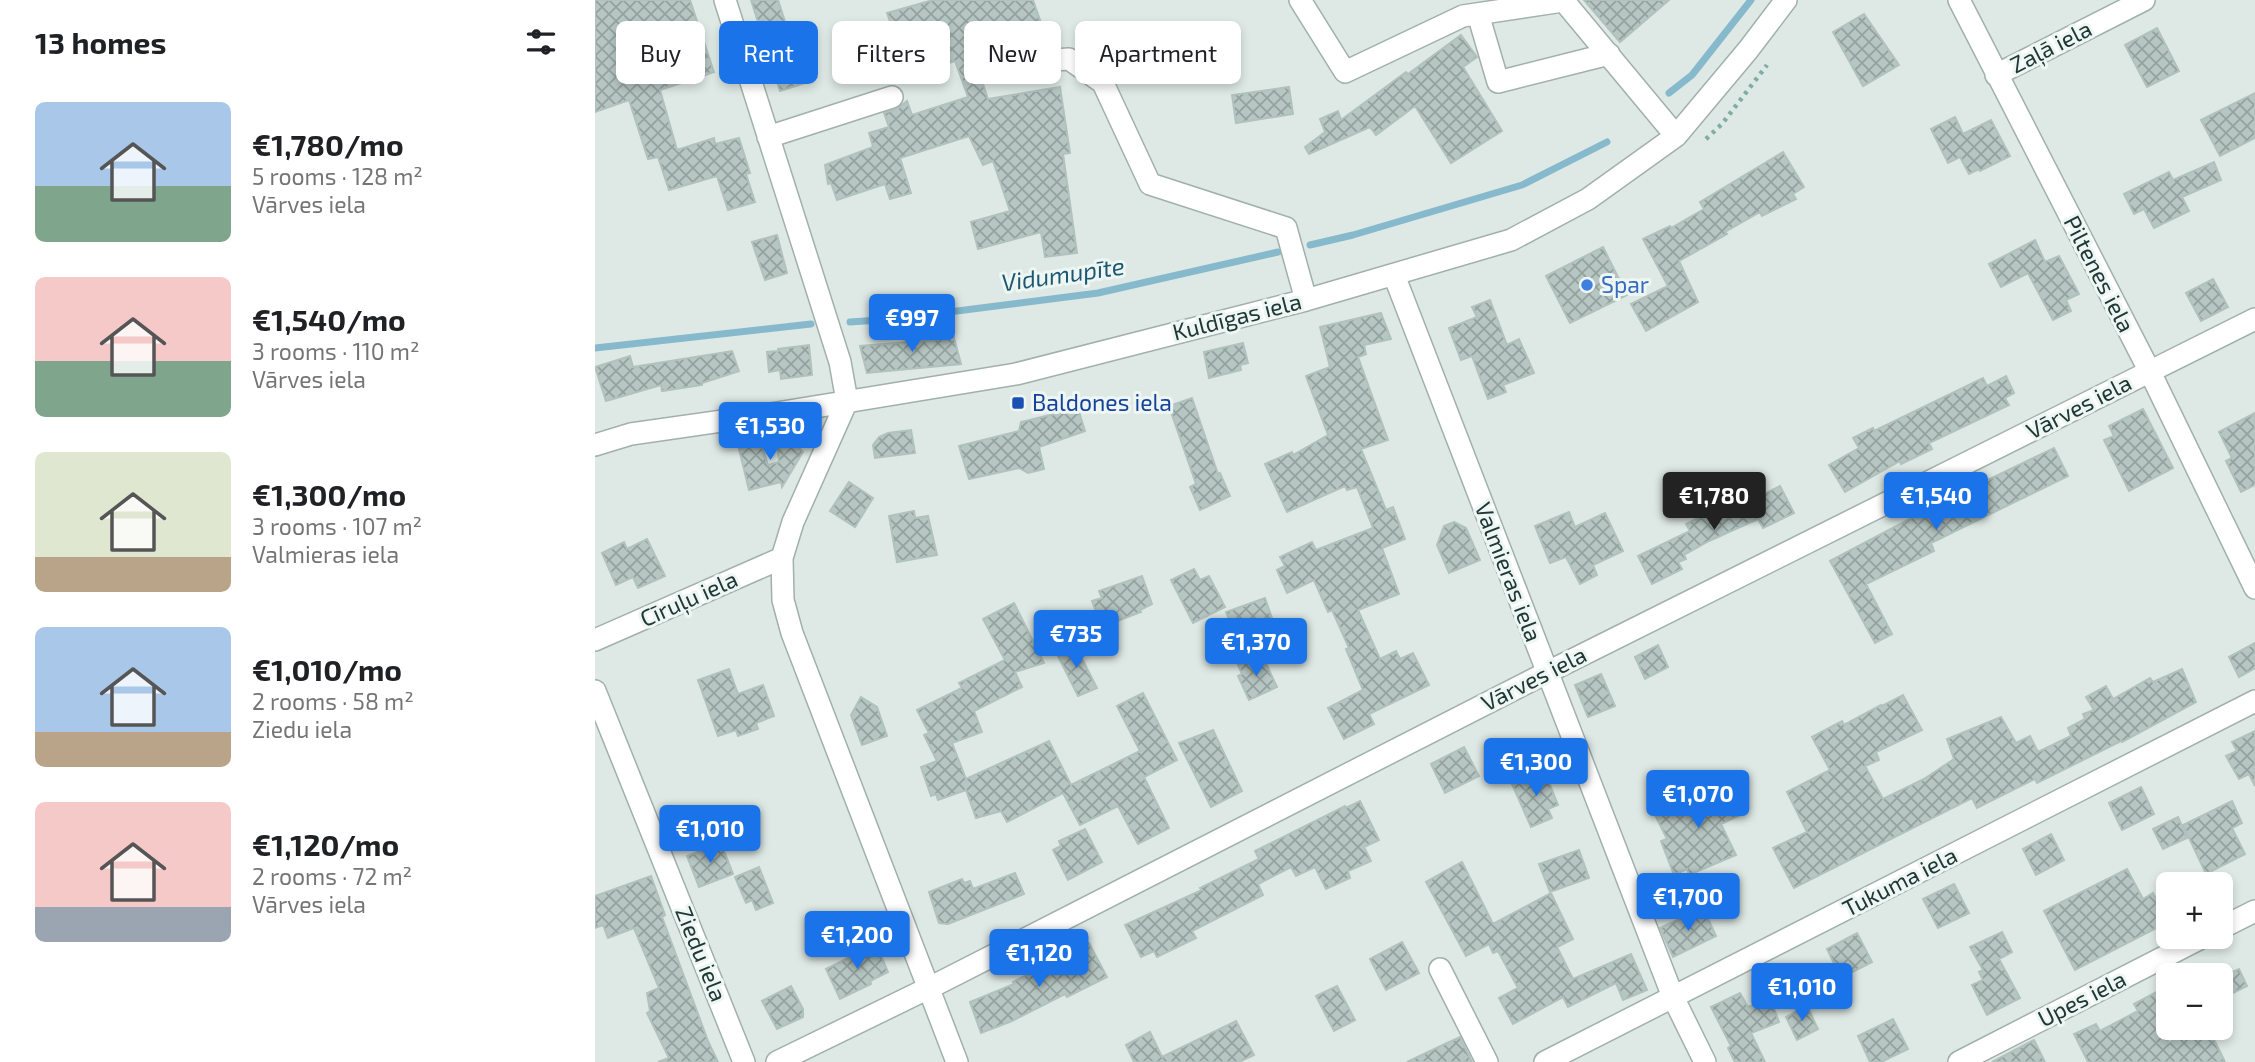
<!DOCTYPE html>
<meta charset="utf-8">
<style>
:root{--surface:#fff;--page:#f6f6f6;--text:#202124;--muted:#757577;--accent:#1a73e8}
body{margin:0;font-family:"Exo 2",sans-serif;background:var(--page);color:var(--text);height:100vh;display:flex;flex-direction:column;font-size:26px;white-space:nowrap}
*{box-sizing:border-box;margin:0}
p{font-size:23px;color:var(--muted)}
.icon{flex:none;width:38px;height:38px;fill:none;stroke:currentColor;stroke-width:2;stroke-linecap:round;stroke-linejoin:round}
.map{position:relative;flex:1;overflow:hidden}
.sheet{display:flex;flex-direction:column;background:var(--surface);width:595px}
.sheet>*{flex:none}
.hud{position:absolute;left:21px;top:21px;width:665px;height:63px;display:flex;gap:14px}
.tools{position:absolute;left:1561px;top:872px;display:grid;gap:14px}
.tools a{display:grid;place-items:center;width:77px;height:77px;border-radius:10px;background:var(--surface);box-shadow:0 4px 10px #0003;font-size:35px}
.price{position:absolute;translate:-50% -60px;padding:0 16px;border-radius:7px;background:var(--accent);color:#fff;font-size:23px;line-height:46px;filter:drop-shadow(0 2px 4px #0008)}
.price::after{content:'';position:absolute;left:50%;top:42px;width:21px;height:16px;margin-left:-10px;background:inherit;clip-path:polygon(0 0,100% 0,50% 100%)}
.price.active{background:#222;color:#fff}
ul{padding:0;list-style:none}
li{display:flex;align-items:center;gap:21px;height:175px;padding:0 35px}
li span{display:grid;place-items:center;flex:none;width:196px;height:140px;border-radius:10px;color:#555}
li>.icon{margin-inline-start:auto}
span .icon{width:84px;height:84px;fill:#fffc;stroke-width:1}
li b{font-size:30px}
h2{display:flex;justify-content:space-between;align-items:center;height:84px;padding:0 35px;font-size:30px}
.chip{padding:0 24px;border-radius:10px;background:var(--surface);box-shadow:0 4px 10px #0003;font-size:24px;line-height:63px}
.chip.active{background:var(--accent);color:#fff}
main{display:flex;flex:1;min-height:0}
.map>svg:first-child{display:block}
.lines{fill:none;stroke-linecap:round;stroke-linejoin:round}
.stream{stroke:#87b9cd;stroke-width:7}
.building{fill:url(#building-cross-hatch);stroke:#b1c2bd;stroke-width:2}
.minor-casing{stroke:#a1b0ad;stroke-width:24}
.path{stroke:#7faca3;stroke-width:4.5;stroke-dasharray:3.5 5;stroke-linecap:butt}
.minor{stroke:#fff;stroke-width:21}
.shop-dot{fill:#3f7fe0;stroke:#eef6f3;stroke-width:2.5}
.transit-dot{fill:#1a4fb4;stroke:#eef6f3;stroke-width:2.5}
.labels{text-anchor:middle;stroke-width:6;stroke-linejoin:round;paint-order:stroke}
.street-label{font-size:23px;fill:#203835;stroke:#eef6f3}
.shop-label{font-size:23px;fill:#366cbe;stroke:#eef6f3;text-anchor:start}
.transit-label{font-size:23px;fill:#164399;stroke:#eef6f3;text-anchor:start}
.water-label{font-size:24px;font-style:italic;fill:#1d5871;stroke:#eef6f3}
</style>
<main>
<section class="sheet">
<h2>13 homes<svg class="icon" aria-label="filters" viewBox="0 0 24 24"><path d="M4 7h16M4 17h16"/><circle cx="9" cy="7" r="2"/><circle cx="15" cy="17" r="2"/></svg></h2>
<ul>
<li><span style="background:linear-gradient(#a9c7e8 60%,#7fa58c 0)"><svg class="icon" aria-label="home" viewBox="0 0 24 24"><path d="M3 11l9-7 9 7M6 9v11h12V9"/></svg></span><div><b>€1,780/mo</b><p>5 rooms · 128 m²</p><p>Vārves iela</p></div></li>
<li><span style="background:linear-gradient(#f6c9c9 60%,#7fa58c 0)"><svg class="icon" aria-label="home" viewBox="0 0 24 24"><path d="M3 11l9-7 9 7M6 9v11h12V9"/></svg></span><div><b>€1,540/mo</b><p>3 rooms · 110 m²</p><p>Vārves iela</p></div></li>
<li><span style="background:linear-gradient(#dfe7d0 75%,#b9a48a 0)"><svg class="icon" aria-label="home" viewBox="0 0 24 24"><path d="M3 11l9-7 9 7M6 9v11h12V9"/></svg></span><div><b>€1,300/mo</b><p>3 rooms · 107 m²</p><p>Valmieras iela</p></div></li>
<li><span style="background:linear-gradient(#a9c7e8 75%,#b9a48a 0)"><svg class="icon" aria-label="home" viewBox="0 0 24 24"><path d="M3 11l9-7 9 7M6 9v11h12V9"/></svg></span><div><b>€1,010/mo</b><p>2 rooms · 58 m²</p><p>Ziedu iela</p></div></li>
<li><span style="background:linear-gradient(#f6c9c9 75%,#9aa5b1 0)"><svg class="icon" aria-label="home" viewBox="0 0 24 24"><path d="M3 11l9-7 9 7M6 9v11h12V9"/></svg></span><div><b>€1,120/mo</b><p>2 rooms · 72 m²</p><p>Vārves iela</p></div></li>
</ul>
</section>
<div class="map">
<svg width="1660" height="1062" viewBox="0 0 1660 1062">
<defs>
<pattern id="building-cross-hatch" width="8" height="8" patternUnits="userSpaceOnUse" patternTransform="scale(1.75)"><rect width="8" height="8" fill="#b6c6c2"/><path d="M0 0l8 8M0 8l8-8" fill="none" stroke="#94a29e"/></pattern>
</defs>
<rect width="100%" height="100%" fill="#dee9e5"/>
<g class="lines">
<path class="stream" d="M 1074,93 L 1097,75 L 1156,0
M 715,245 L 758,235 L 927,185 L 1012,142
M 255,322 L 299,319 L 503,293 L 683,252
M 0,348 L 216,324"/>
</g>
<path class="building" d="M 0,0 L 95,0 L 119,72 L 65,90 L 82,150 L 119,138 L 120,144 L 144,138 L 155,173 L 151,174 L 160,202 L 133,210 L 122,176 L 74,190 L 63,157 L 53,159 L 34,100 L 0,112 Z
M 156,0 L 183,0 L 210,83 L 185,91 Z
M 338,0 L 438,0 L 451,37 L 380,60 L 393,99 L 465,87 L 475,153 L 468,154 L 482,253 L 450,257 L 446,232 L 383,249 L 376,222 L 415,211 L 398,161 L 388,165 L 374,136 L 305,158 L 316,193 L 295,199 L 290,184 L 242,200 L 236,183 L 233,184 L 230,165 L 278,147 L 274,133 L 294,127 L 289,113 L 302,109 L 312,101 L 317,115 L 373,97 L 360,61 L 344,66 L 342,59 L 312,69 L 292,13 Z
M 989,0 L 1074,0 L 1025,42 Z
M 1269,14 L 1304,65 L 1268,86 L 1238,32 Z
M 1562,28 L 1584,71 L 1552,87 L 1530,45 Z
M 866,35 L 882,57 L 868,67 L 907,131 L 856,163 L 820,106 L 781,135 L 775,127 L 714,154 L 710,147 L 730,132 L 725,119 L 743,111 L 746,120 L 811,72 L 813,74 Z
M 694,87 L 698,114 L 641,123 L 637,95 Z
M 1660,93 L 1660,138 L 1625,156 L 1606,120 Z
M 1360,117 L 1368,134 L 1396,120 L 1415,156 L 1385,171 L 1384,169 L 1374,174 L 1365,157 L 1353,163 L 1336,129 Z
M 1188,152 L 1209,187 L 1198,194 L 1201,199 L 1167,216 L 1165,212 L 1130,232 L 1132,234 L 1084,261 L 1103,302 L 1051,331 L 1036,304 L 1073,286 L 1048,239 L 1075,226 L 1076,228 L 1109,209 L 1105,202 Z
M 1619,162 L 1626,180 L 1587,197 L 1594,211 L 1559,228 L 1549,209 L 1539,214 L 1529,194 L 1574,172 L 1578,180 Z
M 182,235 L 192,273 L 170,280 L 157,242 Z
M 1440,240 L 1450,262 L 1464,256 L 1484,294 L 1471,300 L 1476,311 L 1458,320 L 1433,273 L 1406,287 L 1394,264 Z
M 1008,247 L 1032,295 L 975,323 L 951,276 Z
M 1618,279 L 1633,307 L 1606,321 L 1591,293 Z
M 895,300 L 912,345 L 924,339 L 939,373 L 908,385 L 911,392 L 893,399 L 877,356 L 866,360 L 854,328 L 882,317 L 877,307 Z
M 786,313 L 796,339 L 769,345 L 771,354 L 763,357 L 793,440 L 766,449 L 791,510 L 798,507 L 810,539 L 787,548 L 804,594 L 763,610 L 785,659 L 801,651 L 805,659 L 818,653 L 834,685 L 774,714 L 779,724 L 749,739 L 733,708 L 768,690 L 751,649 L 754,648 L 737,610 L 733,612 L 719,580 L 692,593 L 682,570 L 690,566 L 685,557 L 717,542 L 721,550 L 778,528 L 762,487 L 752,490 L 750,486 L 692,512 L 670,464 L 697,452 L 698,455 L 733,435 L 711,376 L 735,367 L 725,327 Z
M 357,330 L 366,364 L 272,373 L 265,346 L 341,340 L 340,334 Z
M 648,343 L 653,363 L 645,365 L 646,370 L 614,378 L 609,352 Z
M 214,345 L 217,375 L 186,379 L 185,370 L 174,372 L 172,352 L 183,351 L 183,349 Z
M 137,351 L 144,371 L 107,383 L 107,385 L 67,391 L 66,385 L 11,401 L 0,367 L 35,356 L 38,367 Z
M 1411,376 L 1419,393 L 1410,398 L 1414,405 L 1334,443 L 1337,449 L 1306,464 L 1305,461 L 1250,492 L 1234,465 L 1264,448 L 1258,438 L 1278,428 L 1279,431 L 1388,378 L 1392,386 Z
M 597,398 L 623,474 L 625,473 L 635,496 L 605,510 L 595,487 L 601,484 L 574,406 Z
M 480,399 L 490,431 L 444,447 L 449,469 L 433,473 L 424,468 L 374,479 L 364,446 L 424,431 L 426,422 L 459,414 L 456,404 Z
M 1548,409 L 1578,468 L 1534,491 L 1509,440 L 1519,436 L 1514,426 Z
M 1660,413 L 1660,485 L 1646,492 L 1631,461 L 1637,458 L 1624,432 Z
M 184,426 L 208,452 L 187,487 L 186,482 L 154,490 L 144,449 L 166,444 L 173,465 L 184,462 L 180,427 Z
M 316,430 L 320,453 L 280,458 L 278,445 L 284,437 L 293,433 Z
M 1459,448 L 1473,476 L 1336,543 L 1339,551 L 1271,584 L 1297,634 L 1280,643 L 1235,561 L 1343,504 Z
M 254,482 L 278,498 L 260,527 L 235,511 Z
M 1185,486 L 1199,513 L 1168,528 L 1163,519 L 1114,541 L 1089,555 L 1091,559 L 1083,562 L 1087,569 L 1057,584 L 1043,556 L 1095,531 L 1091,524 L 1119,510 L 1122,517 Z
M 319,511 L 320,518 L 333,516 L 342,555 L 302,562 L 294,516 Z
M 974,512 L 980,527 L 1010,513 L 1028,551 L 998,565 L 1002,575 L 985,584 L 971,557 L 955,563 L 940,526 Z
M 859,522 L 871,528 L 885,560 L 854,573 L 842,545 L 849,526 Z
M 52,539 L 70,576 L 43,588 L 38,577 L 21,585 L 7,553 L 29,542 L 32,549 Z
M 599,569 L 605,580 L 614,576 L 630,607 L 598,623 L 576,580 Z
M 547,576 L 557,604 L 545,610 L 546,612 L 507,627 L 497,601 L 507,598 L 504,591 Z
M 670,598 L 678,621 L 662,627 L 667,638 L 647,648 L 631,612 Z
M 419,603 L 449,663 L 420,672 L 427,687 L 379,711 L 387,732 L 357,743 L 371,779 L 454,741 L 476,785 L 545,751 L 522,706 L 548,693 L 582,760 L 549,777 L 574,828 L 543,844 L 523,806 L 485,825 L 468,793 L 412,822 L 406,811 L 381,818 L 371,790 L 343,800 L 341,794 L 336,796 L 326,767 L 342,761 L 329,735 L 334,733 L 322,710 L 367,688 L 364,683 L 410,660 L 388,619 Z
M 479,643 L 502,688 L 483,696 L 461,652 Z
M 1660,643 L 1660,668 L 1644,677 L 1634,657 Z
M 1063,645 L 1073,667 L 1050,679 L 1040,657 Z
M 667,655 L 682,687 L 654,700 L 643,676 L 647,674 L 643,665 Z
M 134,669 L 143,694 L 168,685 L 179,716 L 161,723 L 163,729 L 143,736 L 141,730 L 123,736 L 103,680 Z
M 1587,669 L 1601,702 L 1527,742 L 1526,741 L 1442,783 L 1440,779 L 1382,808 L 1377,798 L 1199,888 L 1178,848 L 1212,832 L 1192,792 L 1235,770 L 1217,737 L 1247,721 L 1249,725 L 1286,705 L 1287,706 L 1308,695 L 1327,730 L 1281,752 L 1284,760 L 1270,766 L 1288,799 L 1329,779 L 1359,759 L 1352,739 L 1406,717 L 1421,743 L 1435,736 L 1443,752 L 1476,736 L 1473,728 L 1490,719 L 1488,714 L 1499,710 L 1491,697 L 1511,686 L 1518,699 L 1555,678 L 1558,682 Z
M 1006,674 L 1020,706 L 993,717 L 980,685 Z
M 266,697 L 282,707 L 292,736 L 267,745 L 256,715 Z
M 618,730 L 647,791 L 616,807 L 584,743 Z
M 1660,731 L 1660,786 L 1654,774 L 1644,779 L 1631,756 L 1642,751 L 1637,742 Z
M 869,747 L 884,776 L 850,793 L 836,764 Z
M 949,770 L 963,805 L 953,809 L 957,818 L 936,827 L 917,784 Z
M 1129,781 L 1145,815 L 1126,824 L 1141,855 L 1094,875 L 1092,869 L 1079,875 L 1066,841 L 1072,839 L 1060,815 Z
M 1546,787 L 1559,814 L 1527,830 L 1514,803 Z
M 765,801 L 784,840 L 769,847 L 776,861 L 753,871 L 755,878 L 731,889 L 720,867 L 701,876 L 696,867 L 663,884 L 668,895 L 597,931 L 601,938 L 562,957 L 559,951 L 546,957 L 530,925 L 607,890 L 605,888 L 664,859 L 660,851 L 750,806 L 751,808 Z
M 1637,801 L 1647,823 L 1637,828 L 1650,854 L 1611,874 L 1588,825 Z
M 1583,817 L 1592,838 L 1568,849 L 1558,829 Z
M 490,829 L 507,862 L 473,880 L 458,850 L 466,846 L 464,841 Z
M 1456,834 L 1469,860 L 1441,875 L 1428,849 Z
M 126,843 L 138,874 L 104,887 L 92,856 Z
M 984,850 L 994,878 L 955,892 L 944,864 Z
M 867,862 L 898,924 L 956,893 L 978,939 L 962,947 L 978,979 L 1036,954 L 1052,990 L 1028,1000 L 1021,983 L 973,1007 L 968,997 L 918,1024 L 904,998 L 923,988 L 903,951 L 898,953 L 894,944 L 871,956 L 831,882 Z
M 164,867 L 178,903 L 161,910 L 157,900 L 151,903 L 140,877 Z
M 1532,869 L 1548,899 L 1558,893 L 1573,922 L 1480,970 L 1449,911 Z
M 420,873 L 429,894 L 353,924 L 344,923 L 334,892 L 367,879 L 369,883 L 375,881 L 378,889 Z
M 56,876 L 70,915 L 67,917 L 113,1041 L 123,1062 L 63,1062 L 74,1058 L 52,1013 L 55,1011 L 52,993 L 64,988 L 39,928 L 13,938 L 8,925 L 0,928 L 0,896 Z
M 1359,884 L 1374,913 L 1343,928 L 1328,899 Z
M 1101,911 L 1103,916 L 1110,912 L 1121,936 L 1078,957 L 1065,928 Z
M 1407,932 L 1417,952 L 1404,959 L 1425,998 L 1392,1015 L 1377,985 L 1388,980 L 1384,972 L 1388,970 L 1375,947 Z
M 1262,933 L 1277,962 L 1246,978 L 1232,949 Z
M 807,942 L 824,973 L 791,990 L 775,959 Z
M 494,943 L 512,977 L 472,997 L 470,994 L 417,1021 L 386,1033 L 375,1002 L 419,984 L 418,982 Z
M 281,944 L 293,972 L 275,981 L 276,984 L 245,999 L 231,969 Z
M 1644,969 L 1652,986 L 1626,999 L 1626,977 Z
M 196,986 L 208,1009 L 208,1017 L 182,1029 L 167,1001 Z
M 742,986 L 760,1020 L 739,1031 L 721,996 Z
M 1573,986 L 1573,1043 L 1607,1027 L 1613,1027 L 1630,1062 L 1493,1062 L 1479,1034 L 1501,1024 L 1505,1031 L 1543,1011 L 1539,1004 Z
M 1145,993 L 1153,1007 L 1175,998 L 1184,1022 L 1156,1033 L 1170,1062 L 1140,1062 L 1133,1048 L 1136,1046 L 1116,1007 Z
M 1212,1006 L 1223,1029 L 1202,1040 L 1191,1017 Z
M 1298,1019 L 1313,1049 L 1286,1062 L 1275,1062 L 1263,1036 Z
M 641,1021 L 659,1055 L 644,1062 L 539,1062 L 531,1045 L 555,1032 L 567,1057 Z
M 865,1037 L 877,1062 L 812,1062 L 850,1044 Z
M 1439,1040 L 1450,1062 L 1397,1062 Z"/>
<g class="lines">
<defs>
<path id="minor" d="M 130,0 L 245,362 L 252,401 L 198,522 L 187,558 L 188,600 L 197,633 L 362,1062
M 705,0 L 750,72 L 868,16 L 968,1
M 968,0 L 1081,136
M 1364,0 L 1555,372 L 1660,588
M 883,14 L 903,82 L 1014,54
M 426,62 L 474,59 L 508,83 L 555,184 L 691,228 L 711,300
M 1401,75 L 1549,0
M 173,137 L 297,97
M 799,275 L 1078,997 L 1110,1062
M 0,445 L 36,434 L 183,413 L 421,374 L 711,300 L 916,240 L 993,199 L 1081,136 L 1153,50 L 1191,0
M 0,640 L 187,558
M 0,691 L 149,1062
M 1626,928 L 1660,911
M 845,969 L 892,1062
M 182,1062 L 348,981 L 951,673 L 1660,319
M 950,1062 L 1660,701
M 1364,1062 L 1610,936"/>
</defs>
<use href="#minor" class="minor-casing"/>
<path class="path" d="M 1111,139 L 1127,124 L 1172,65"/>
<use href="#minor" class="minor"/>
</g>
<circle class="shop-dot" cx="992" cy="285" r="7"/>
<rect class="transit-dot" x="416" y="396" width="14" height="14" rx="3.5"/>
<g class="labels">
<g class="street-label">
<text transform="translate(1456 47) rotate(-27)" y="8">Zaļā iela</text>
<text transform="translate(1504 274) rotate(63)" y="8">Piltenes iela</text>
<text transform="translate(642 317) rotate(-14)" y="8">Kuldīgas iela</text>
<text transform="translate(1484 407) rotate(-27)" y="8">Vārves iela</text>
<text transform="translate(913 572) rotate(69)" y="8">Valmieras iela</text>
<text transform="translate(94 599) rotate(-24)" y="8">Cīruļu iela</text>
<text transform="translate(939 679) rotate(-27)" y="8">Vārves iela</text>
<text transform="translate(1305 882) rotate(-27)" y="8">Tukuma iela</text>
<text transform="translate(106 954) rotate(68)" y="8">Ziedu iela</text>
<text transform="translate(1487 999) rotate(-27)" y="8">Upes iela</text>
</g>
<g class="shop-label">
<text x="1006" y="293">Spar</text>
</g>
<g class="transit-label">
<text x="437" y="411">Baldones iela</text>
</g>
<g class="water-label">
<text transform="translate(468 275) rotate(-8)" y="8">Vidumupīte</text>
</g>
</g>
</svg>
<div class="tools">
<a>+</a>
<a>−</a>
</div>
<b class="price" style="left:317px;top:354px">€997</b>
<b class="price" style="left:175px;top:462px">€1,530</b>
<b class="price active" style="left:1119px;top:532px">€1,780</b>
<b class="price" style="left:1341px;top:532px">€1,540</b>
<b class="price" style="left:481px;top:670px">€735</b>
<b class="price" style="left:661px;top:678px">€1,370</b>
<b class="price" style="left:941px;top:798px">€1,300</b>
<b class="price" style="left:1103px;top:830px">€1,070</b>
<b class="price" style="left:115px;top:865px">€1,010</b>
<b class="price" style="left:1093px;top:933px">€1,700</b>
<b class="price" style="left:262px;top:971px">€1,200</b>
<b class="price" style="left:444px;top:989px">€1,120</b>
<b class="price" style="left:1207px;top:1023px">€1,010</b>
<div class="hud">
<a class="chip">Buy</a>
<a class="chip active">Rent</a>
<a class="chip">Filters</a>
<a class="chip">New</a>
<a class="chip">Apartment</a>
</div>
</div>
</main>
